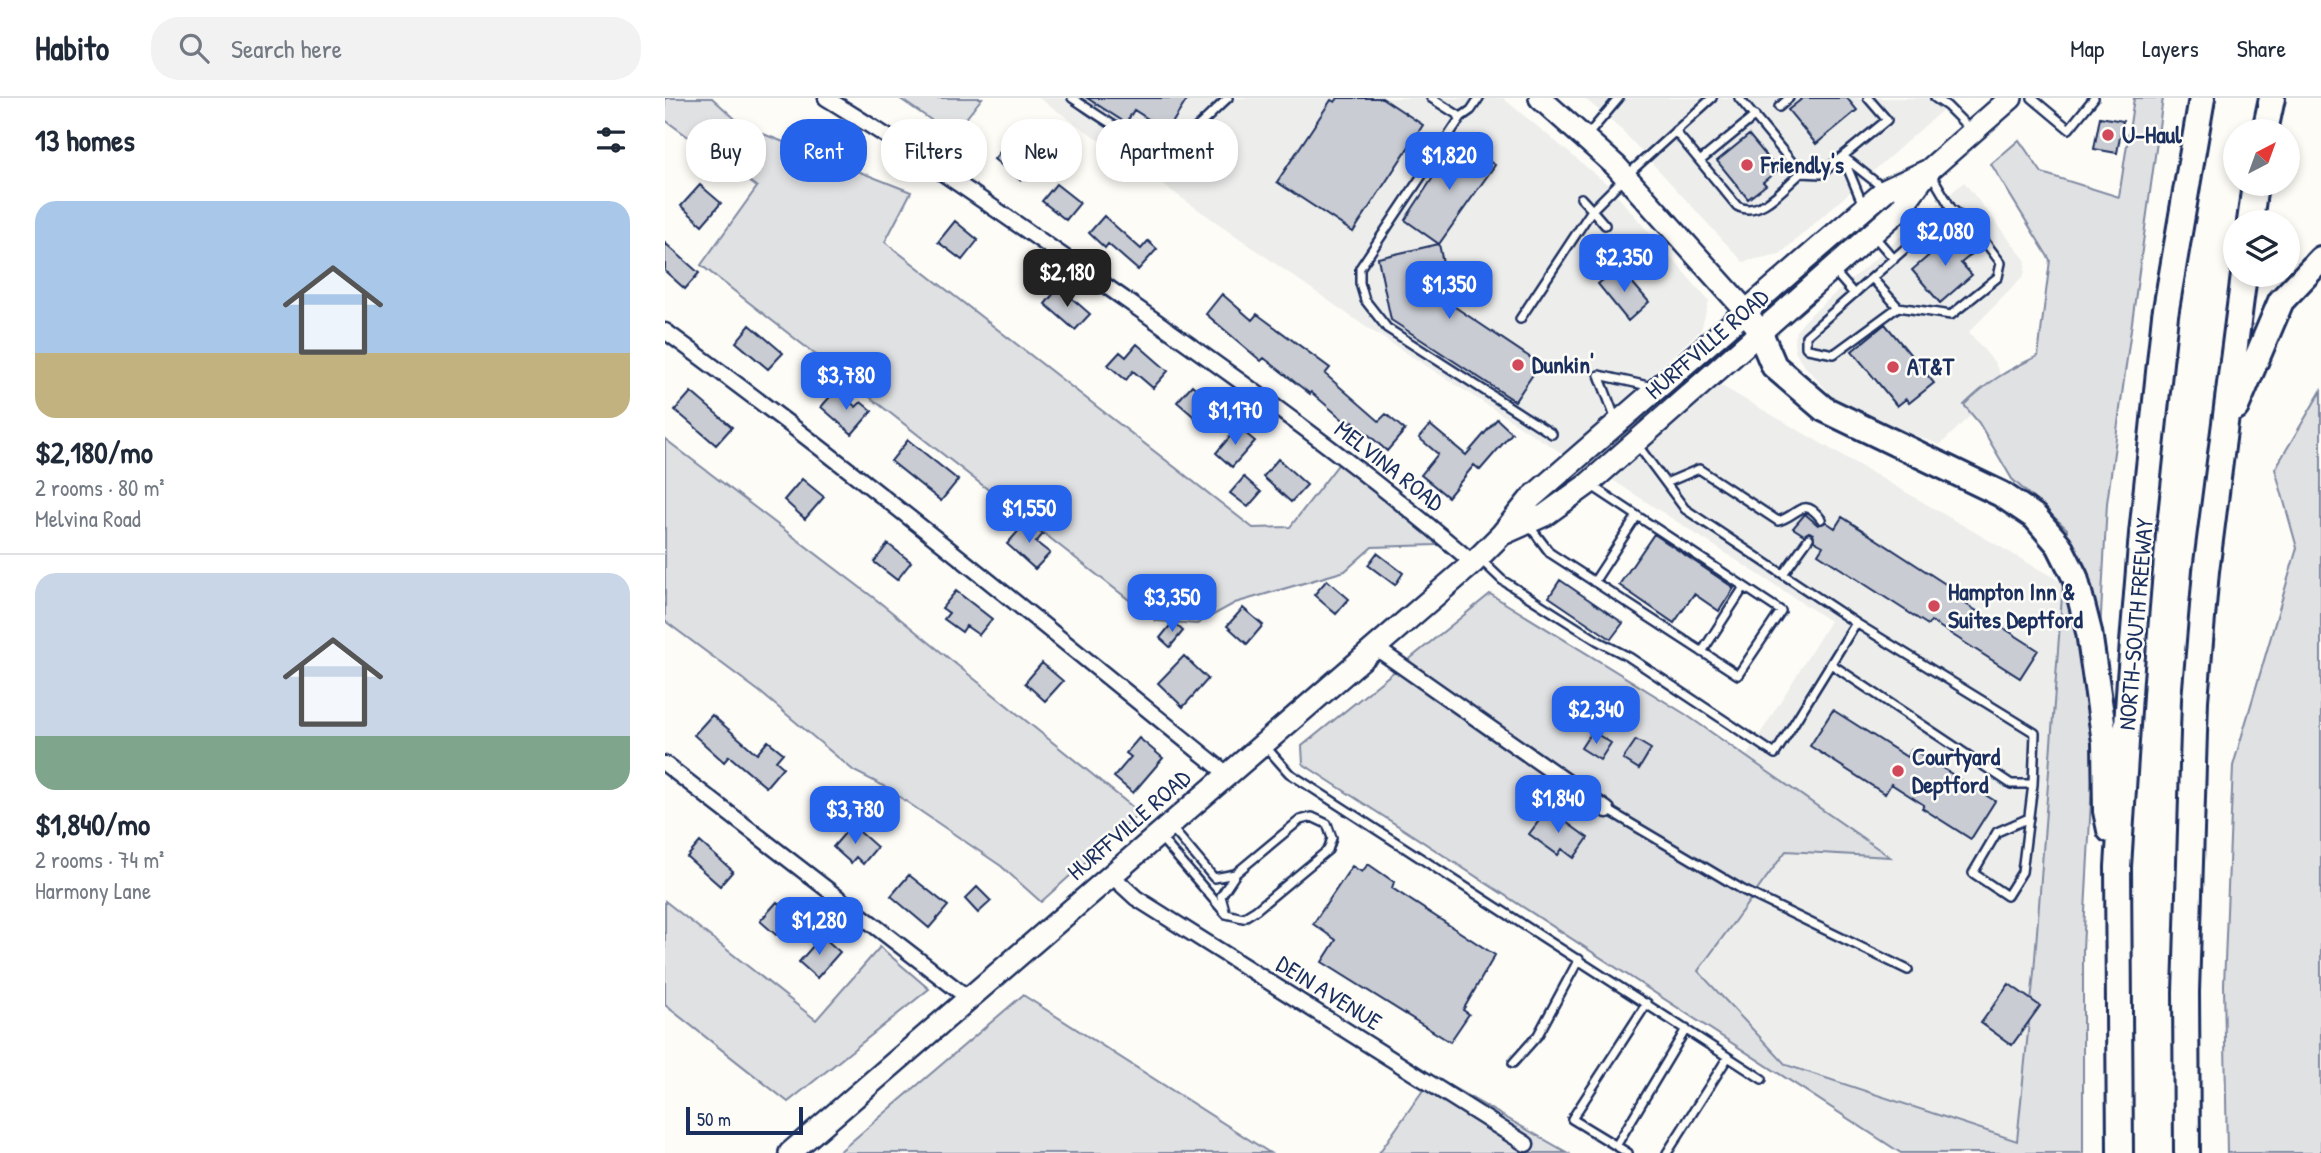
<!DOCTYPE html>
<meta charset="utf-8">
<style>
:root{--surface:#fff;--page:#f2f2f3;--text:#1f2937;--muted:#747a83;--line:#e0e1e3;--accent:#2563eb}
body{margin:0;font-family:"Patrick Hand",sans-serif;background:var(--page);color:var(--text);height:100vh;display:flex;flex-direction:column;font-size:26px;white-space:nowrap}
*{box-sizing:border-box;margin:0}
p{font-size:23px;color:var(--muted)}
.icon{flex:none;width:38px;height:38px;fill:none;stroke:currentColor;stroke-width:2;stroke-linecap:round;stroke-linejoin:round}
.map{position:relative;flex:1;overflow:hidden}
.details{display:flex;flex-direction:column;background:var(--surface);width:665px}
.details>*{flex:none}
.hud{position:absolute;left:21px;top:21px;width:665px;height:63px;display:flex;gap:14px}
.needle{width:46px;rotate:41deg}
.tools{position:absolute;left:1558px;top:21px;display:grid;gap:14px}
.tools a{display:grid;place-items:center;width:77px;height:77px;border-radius:50%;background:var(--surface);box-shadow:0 4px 10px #0003;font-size:35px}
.scale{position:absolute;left:21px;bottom:18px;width:117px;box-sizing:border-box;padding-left:7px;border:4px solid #1b2f5e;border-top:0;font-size:19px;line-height:24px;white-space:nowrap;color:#1b2f5e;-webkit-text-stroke:5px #fdfcf7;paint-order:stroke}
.price{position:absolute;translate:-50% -60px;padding:0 16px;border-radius:14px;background:var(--accent);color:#fff;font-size:23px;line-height:46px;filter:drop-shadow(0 2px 4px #0008)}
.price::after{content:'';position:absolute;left:50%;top:42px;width:21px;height:16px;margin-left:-10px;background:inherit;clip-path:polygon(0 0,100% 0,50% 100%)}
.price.selected{background:#222;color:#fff}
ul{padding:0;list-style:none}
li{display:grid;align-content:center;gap:14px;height:371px;padding:0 35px}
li+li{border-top:2px solid var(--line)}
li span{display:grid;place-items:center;height:217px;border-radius:21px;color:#555}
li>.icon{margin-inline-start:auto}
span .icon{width:126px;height:126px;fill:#fffc;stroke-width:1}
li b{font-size:30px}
h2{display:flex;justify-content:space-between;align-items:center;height:84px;padding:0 35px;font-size:30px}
.tag{padding:0 24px;border-radius:28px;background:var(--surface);box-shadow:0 4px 10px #0003;font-size:24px;line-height:63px}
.tag.selected{background:var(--accent);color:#fff}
header{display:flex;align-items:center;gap:42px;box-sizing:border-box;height:98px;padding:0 35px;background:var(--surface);border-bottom:2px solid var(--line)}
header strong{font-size:33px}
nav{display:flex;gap:38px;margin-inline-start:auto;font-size:24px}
.search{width:490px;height:63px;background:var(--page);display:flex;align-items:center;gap:18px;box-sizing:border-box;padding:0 24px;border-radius:28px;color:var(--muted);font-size:26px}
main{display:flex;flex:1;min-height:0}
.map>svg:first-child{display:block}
.built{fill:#edeeec}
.green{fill:#e0e1e3;stroke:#7e88a0;stroke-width:2}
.building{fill:#c9ccd3;stroke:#1b2f5e;stroke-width:2}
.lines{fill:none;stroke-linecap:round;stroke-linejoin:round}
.service-casing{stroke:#1b2f5e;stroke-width:12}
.minor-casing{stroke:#1b2f5e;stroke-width:19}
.primary-casing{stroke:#1b2f5e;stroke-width:26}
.motorway-casing{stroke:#1b2f5e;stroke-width:30}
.service{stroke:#fdfcf7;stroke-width:7}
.minor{stroke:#fdfcf7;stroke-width:14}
.primary{stroke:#fdfcf7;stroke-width:21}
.motorway{stroke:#fdfcf7;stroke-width:24}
.poi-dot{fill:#d1495b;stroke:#fdfcf7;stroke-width:2.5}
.labels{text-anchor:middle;stroke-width:5;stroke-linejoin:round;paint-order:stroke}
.poi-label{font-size:24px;font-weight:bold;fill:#1b2f5e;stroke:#fdfcf7;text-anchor:start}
.street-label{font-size:24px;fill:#1b2f5e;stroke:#fdfcf7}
</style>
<header>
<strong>Habito</strong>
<div class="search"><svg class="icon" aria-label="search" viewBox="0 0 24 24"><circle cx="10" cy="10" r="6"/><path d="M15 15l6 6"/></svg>Search here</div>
<nav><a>Map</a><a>Layers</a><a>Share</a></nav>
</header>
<main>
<section class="details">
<h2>13 homes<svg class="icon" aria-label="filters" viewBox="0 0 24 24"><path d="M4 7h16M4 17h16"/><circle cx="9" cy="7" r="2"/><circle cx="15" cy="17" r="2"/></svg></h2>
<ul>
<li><span style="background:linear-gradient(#a9c7e8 70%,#c2b280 0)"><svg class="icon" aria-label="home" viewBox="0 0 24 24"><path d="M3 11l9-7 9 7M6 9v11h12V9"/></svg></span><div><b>$2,180/mo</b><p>2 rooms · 80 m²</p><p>Melvina Road</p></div></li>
<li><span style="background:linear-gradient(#c9d6e8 75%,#7fa58c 0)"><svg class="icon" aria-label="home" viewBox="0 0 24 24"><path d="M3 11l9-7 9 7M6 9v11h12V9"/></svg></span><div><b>$1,840/mo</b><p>2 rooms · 74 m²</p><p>Harmony Lane</p></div></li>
</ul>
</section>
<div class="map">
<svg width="1656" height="1055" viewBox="0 0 1656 1055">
<rect width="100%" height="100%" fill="#fdfcf7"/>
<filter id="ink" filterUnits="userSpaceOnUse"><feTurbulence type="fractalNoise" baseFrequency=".0143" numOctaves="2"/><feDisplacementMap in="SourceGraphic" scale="14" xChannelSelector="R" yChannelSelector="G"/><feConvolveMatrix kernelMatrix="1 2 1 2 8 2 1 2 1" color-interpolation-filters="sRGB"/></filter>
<g filter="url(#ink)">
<path class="built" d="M 374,0 L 838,0 L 942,86 L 1044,203 L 1036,232 L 898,356 L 701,229 Z
M 919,0 L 1270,0 L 1282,8 L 1115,156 L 1078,164 L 953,28 Z
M 1299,84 L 1361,163 L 1359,178 L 1304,234 L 1330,265 L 1339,285 L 1275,347 L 1181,310 L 1167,298 L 1137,265 L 1130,253 L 1129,245 L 1131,233 L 1144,218 Z
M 1055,287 L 1398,485 L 1370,853 L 1352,1043 L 1121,967 L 1033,873 L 1121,753 L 1223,759 L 1081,659 L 1165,523 L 946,381 Z"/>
<path class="green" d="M 0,0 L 47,0 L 78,28 L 246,94 L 220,144 L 588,430 L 625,429 L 679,359 L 749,414 L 771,447 L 707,449 L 680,473 L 570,505 L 532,526 L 491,523 L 36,167 L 92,89 L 0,22 Z
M 234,0 L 317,0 L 288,37 Z
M 1469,0 L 1498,0 L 1442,405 L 1418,851 L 1418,1055 L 1236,1055 L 638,666 L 637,648 L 825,496 L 1020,616 L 1225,759 L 1121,753 L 1033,873 L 1121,967 L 1352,1043 L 1369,874 L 1402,431 L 1347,381 L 1314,325 L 1299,307 C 1323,283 1343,272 1373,258 L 1385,162 L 1326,66 L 1354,42 L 1377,75 L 1454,99 Z
M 1656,293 L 1656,1055 L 1562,1055 L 1559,887 L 1568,668 L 1632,450 L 1610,371 Z
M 0,341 L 213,503 L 475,715 L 376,804 L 336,768 L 217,687 L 189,673 L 95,594 L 0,523 Z
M 0,803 L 151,922 L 215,849 L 264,891 L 123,1004 L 0,907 Z
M 358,897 L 605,1055 L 173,1055 Z
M 768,978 L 903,1055 L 714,1055 Z"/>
<path class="building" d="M 422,0 L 523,0 L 502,33 L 469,12 L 461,25 Z
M 673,0 L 717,0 L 758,27 L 688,134 L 612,84 L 666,2 L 670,4 Z
M 1138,0 L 1182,0 L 1192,12 L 1151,46 L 1123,12 Z
M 1435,19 L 1458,23 L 1452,55 L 1429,51 Z
M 1084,37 L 1113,72 L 1098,84 L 1101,87 L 1083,101 L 1052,63 Z
M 344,43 L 353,50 L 359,43 L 376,57 L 355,82 L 329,61 Z
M 792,43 L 830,67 L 774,146 L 740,122 Z
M 391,86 L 415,105 L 401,122 L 377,103 Z
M 35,87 L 56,105 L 37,127 L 16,108 Z
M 439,118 L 476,151 L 483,143 L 492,151 L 473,172 L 443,146 L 440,150 L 424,135 Z
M 290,123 L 313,142 L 297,162 L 273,144 Z
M 1290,135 L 1307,156 L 1296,165 L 1307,177 L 1275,205 L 1247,172 Z
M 0,145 L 34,175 L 20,191 L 0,173 Z
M 774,146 L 787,207 L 875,266 L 850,303 L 726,222 L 713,160 Z
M 954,169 L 984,204 L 963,223 L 933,186 Z
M 394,189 L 425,216 L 410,232 L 380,206 Z
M 557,196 L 587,222 L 592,216 L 665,270 L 660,276 L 714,323 L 721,316 L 740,332 L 722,353 L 688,323 L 684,327 L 646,294 L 645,296 L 599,260 L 596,263 L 541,216 Z
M 1220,226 L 1269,285 L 1244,305 L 1241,301 L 1232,308 L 1187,253 Z
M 85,227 L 118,255 L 103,271 L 71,244 Z
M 472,246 L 503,273 L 488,290 L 468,273 L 461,282 L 443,267 L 455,254 L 461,259 Z
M 527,287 L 549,306 L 534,323 L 512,304 Z
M 171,292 L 191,309 L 196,304 L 207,313 L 187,336 L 156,309 Z
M 26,294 L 67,329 L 51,347 L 10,312 Z
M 832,321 L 847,335 L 815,372 L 809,367 L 783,399 L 756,377 L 773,356 L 754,340 L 765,327 L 801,357 Z
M 573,329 L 590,343 L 567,369 L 551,355 Z
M 243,342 L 293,382 L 276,403 L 226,363 Z
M 613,361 L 642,387 L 626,404 L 598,379 Z
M 579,379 L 596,394 L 583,409 L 565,395 Z
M 137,381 L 159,399 L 140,421 L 119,402 Z
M 1140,416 L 1153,427 L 1161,424 L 1170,430 L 1177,419 L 1285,489 L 1282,494 L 1373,552 L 1355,580 L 1266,523 L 1263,527 L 1153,456 L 1158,448 L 1149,443 L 1148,436 L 1144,434 L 1139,437 L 1128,430 Z
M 362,423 L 378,436 L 371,444 L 385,455 L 370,471 L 342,446 Z
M 989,436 L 1069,490 L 1054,513 L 1029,496 L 1009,525 L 954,487 Z
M 223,446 L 246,464 L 232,482 L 209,464 Z
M 712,455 L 738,475 L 730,487 L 703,467 Z
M 662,482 L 684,501 L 671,516 L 649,497 Z
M 895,482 L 958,525 L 946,541 L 884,499 Z
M 291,493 L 327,521 L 314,537 L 301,528 L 297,534 L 279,521 L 284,515 L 277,510 Z
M 578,510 L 598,527 L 582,546 L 562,528 Z
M 508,524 L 518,533 L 505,549 L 495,540 Z
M 519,558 L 543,581 L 518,609 L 493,585 Z
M 377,565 L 398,583 L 380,603 L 360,585 Z
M 1168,612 L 1242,659 L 1247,651 L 1330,703 L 1306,741 L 1257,710 L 1259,707 L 1226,686 L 1220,696 L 1145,648 Z
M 47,617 L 92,656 L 103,643 L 118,655 L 111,663 L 118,669 L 101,689 L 64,658 L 59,664 L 29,637 Z
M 927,633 L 946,645 L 935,662 L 916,650 Z
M 474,640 L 498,660 L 468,695 L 449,679 L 466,659 L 461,655 Z
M 971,642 L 986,651 L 974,671 L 958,661 Z
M 883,711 L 923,740 L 909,760 L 897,751 L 893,757 L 864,736 Z
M 187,727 L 212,749 L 198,766 L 191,759 L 186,765 L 168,749 Z
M 35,744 L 68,773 L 55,788 L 22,759 Z
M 703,766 L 729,784 L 727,790 L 830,857 L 798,912 L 804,916 L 785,944 L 657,864 L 671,842 L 648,826 L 687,768 L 697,774 Z
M 244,777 L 283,808 L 264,830 L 226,798 Z
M 312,789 L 326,803 L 313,815 L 300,801 Z
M 112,804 L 133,821 L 120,836 L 115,833 L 111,837 L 95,823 Z
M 157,838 L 175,854 L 152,880 L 134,864 Z
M 1344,886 L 1375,908 L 1347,947 L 1316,925 Z"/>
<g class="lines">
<defs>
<path id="service" d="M 407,0 C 428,13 479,53 503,46 C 527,39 545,16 563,0
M 766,0 L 796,19
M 814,0 L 806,12 L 796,19 L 695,170 L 695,185 L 700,202 L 722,230 L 887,336
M 1270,0 L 1282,8 L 1307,33
M 1367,0 L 1404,31 L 1429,0
M 1114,9 L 1124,0
M 1010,33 L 1072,108 C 1095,121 1120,88 1136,75 L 1074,0
M 921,39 L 954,0
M 1178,59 L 1198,107
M 1180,60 L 1218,90
M 1035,63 L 1090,18
M 1136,75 L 1156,76 L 1222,22 L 1203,0
M 916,100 L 927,112 L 961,78 L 1047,0
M 1209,138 L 1229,161
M 1169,173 L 1189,196
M 1207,180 L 1233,209 L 1286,217 L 1333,179 L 1336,165 L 1311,132 L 1286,110 L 1266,76
M 1233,209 L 1169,256 L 1143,251 L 1141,249 L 1141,238 L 1286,110
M 855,221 L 927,112 L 940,127
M 934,277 L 988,289
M 934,277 L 951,322
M 1001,385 L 1034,371 L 1113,423 C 1133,418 1138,397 1156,421
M 863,426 L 885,455 L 1073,577 L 1116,513 L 927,388
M 815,461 L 837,482 L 933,543 L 964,559 L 1110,656 L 1191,525 L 1020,411 L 971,345
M 1118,476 L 1144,440
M 929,484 L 972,418
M 1191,525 L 1370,635 L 1368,686
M 1037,554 L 1079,489
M 1166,566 L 1346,686 L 1368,686 L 1357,774 L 1342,798 L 1308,775 L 1332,734 L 1364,720
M 601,649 L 624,675 L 1097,981
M 943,712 L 1078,792 L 1243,872
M 495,739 L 561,816 L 578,820 L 591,812 L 663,752 L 667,740 L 662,726 L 647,719 L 635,722 L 570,776 L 549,780 L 506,729
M 560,813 L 556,798 L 570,777
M 848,965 L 873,937 L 914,861
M 951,1048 L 1021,931
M 963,1055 L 907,1021 L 982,905
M 1002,1055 L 1063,959"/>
<path id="minor" d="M 161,0 C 264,63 362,133 461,202 C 579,285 698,370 808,465
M 0,233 C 193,374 377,526 562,676
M 711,550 L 942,712
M 0,666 L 303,900
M 446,777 L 471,800 L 861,1046"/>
<path id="primary" d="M 875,0 L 951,68 L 1081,213 L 1088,224
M 840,435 L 880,417 L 923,386 L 1235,111 L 1264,72 L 1346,0
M 125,1055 L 808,465 L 836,437 L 866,400 L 1186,122 L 1221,92 L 1264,72"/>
<path id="motorway" d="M 1600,33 L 1607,0
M 1585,124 L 1590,86
M 1095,235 L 1109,268 L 1159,311 L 1336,396 L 1370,419 L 1394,447 L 1410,479 L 1424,534 L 1440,644 L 1441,713 L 1445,732
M 1571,309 L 1616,203 L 1656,161
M 1455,1055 L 1453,769 L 1465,581 L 1477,436 L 1500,217 L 1537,0
M 1522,1055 L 1521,894 L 1530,602 L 1541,473 L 1579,177"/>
</defs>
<use href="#service" class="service-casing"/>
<use href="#minor" class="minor-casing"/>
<use href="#primary" class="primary-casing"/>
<use href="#motorway" class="motorway-casing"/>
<use href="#service" class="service"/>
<use href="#minor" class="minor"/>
<use href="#primary" class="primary"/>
<use href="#motorway" class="motorway"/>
</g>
</g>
<g class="poi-dot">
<circle cx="1443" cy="37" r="7"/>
<circle cx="1082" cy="67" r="7"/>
<circle cx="853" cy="267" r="7"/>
<circle cx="1228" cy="269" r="7"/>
<circle cx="1269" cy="508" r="7"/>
<circle cx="1233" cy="673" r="7"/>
</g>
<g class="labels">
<g class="poi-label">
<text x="1457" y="45">U-Haul</text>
<text x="1096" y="75">Friendly's</text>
<text x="867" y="275">Dunkin'</text>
<text x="1242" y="277">AT&amp;T</text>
<text x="1283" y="502">Hampton Inn &amp;<tspan x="1283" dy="28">Suites Deptford</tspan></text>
<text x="1247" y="667">Courtyard<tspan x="1247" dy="28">Deptford</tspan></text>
</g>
<g class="street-label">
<text transform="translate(1042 246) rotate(-41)" y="8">HURFFVILLE ROAD</text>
<text transform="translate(724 368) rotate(38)" y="8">MELVINA ROAD</text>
<text transform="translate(1471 526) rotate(-85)" y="8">NORTH-SOUTH FREEWAY</text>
<text transform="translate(464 727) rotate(-41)" y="8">HURFFVILLE ROAD</text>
<text transform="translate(664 895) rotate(32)" y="8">DEIN AVENUE</text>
</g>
</g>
</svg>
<div class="tools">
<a><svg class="needle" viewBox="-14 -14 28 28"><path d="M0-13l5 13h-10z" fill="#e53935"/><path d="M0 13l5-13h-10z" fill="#747a83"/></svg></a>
<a><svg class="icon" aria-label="layers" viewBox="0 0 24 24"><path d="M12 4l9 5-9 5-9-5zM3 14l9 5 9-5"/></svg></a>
</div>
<div class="scale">50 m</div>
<b class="price" style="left:784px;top:94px">$1,820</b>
<b class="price" style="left:1280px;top:170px">$2,080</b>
<b class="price" style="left:959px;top:196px">$2,350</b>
<b class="price selected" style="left:402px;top:211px">$2,180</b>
<b class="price" style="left:784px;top:223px">$1,350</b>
<b class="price" style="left:181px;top:314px">$3,780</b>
<b class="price" style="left:570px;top:349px">$1,170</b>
<b class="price" style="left:364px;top:447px">$1,550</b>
<b class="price" style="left:507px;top:536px">$3,350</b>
<b class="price" style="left:931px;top:648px">$2,340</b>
<b class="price" style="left:893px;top:737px">$1,840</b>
<b class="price" style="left:190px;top:748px">$3,780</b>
<b class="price" style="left:154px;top:859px">$1,280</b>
<div class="hud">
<a class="tag">Buy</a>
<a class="tag selected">Rent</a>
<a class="tag">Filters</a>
<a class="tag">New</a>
<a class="tag">Apartment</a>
</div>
</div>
</main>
